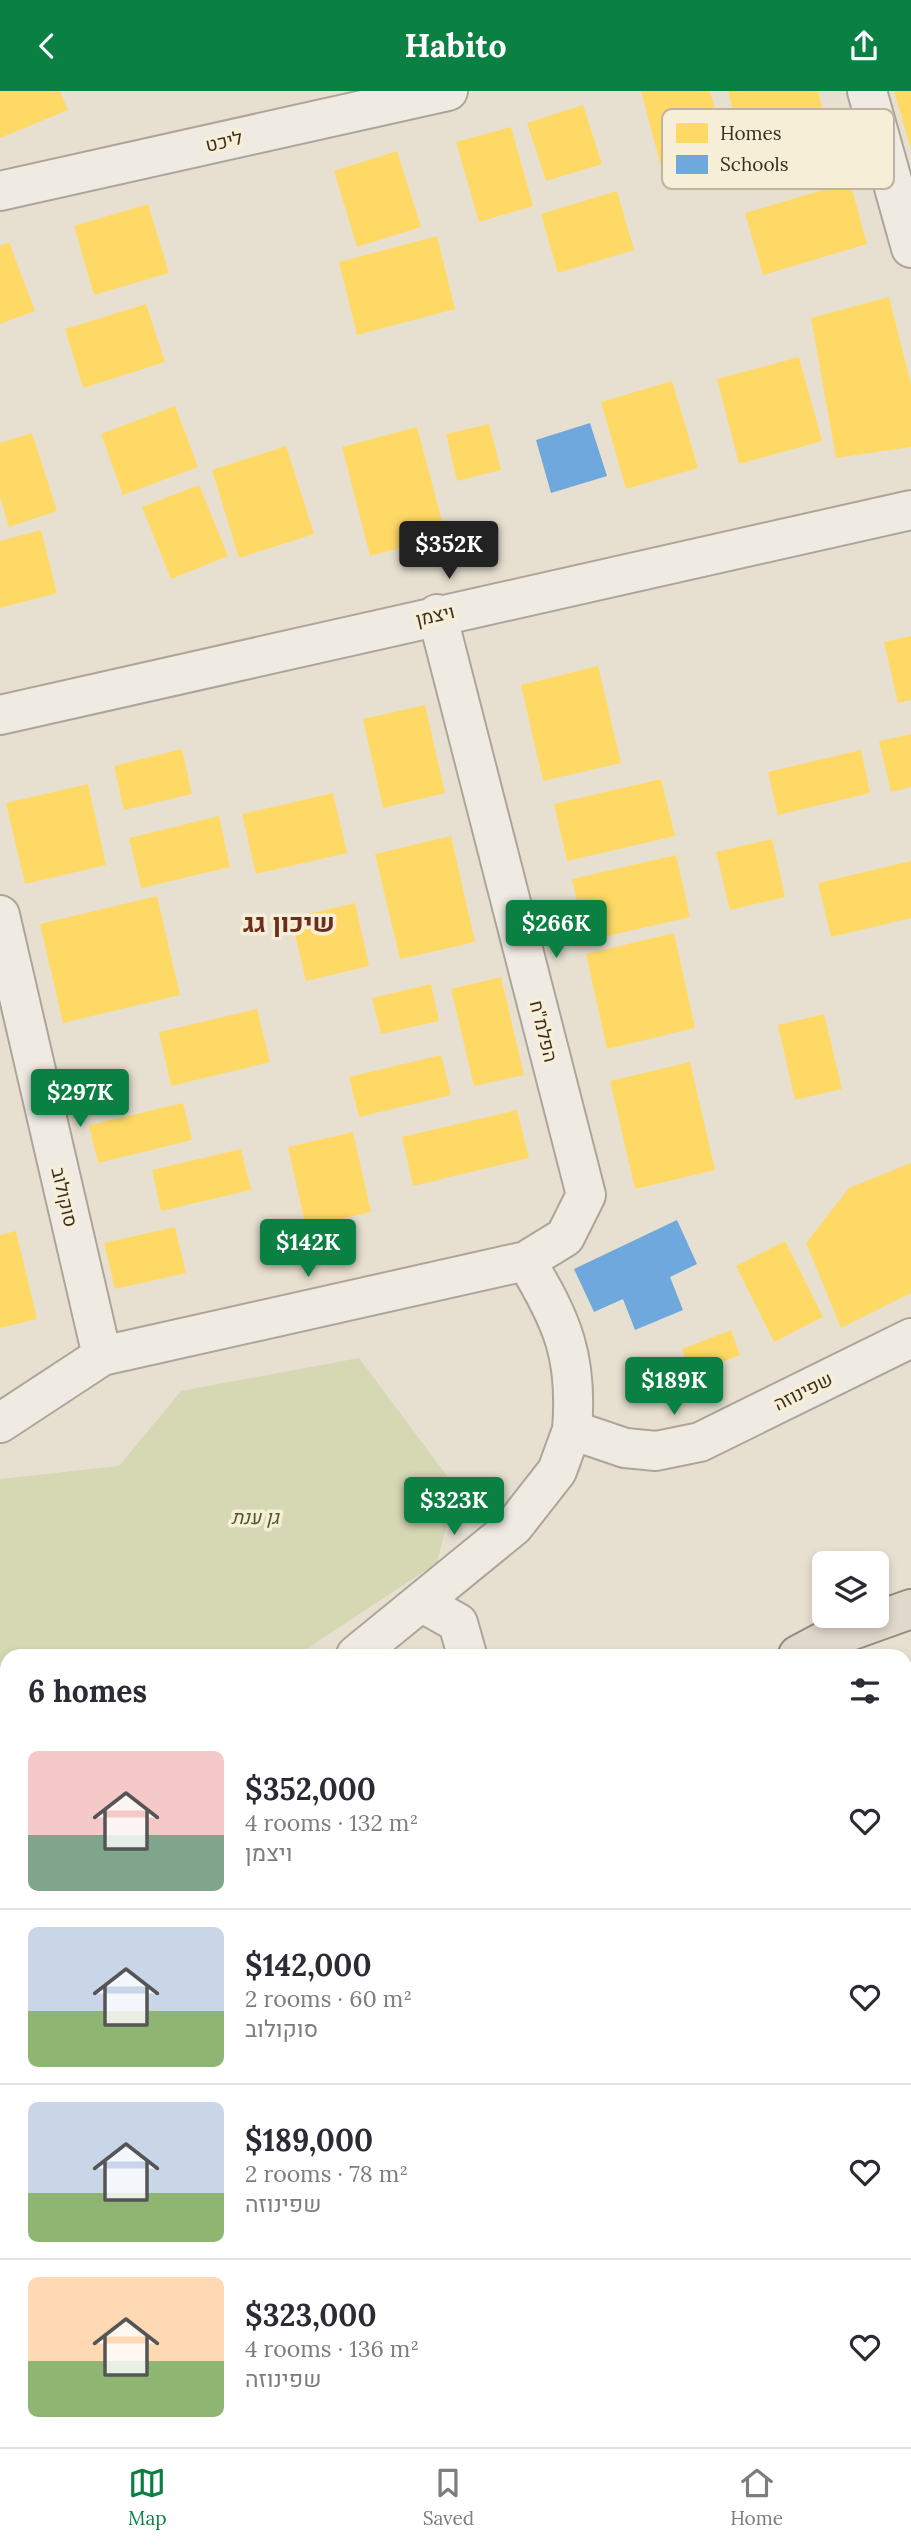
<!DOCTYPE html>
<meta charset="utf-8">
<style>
:root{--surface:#fff;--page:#f2f2f3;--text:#2b2b33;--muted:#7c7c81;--line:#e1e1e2;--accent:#0b8043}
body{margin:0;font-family:Lora,Heebo,serif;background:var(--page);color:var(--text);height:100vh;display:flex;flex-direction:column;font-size:26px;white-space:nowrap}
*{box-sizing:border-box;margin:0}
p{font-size:23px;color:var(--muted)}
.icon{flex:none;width:38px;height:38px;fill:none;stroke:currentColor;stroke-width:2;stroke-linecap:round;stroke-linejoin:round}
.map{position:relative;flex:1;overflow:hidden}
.sheet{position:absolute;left:0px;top:1558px;width:912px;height:800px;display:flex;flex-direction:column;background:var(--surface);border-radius:21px 21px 0 0;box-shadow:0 4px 10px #0003}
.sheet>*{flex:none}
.buttons{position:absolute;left:812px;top:1460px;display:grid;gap:14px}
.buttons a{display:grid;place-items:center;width:77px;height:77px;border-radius:10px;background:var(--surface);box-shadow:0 4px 10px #0003;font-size:35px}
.price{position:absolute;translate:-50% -60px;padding:0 16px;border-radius:7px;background:var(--accent);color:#fff;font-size:23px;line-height:46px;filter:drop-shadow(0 2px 4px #0008)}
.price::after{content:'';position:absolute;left:50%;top:42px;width:21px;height:16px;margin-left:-10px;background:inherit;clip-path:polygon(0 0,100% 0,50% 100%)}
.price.active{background:#222;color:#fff}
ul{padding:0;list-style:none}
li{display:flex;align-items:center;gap:21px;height:175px;padding:0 28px}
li+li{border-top:2px solid var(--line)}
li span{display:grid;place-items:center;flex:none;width:196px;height:140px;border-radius:10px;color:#555}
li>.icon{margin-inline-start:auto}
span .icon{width:84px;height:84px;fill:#fffc;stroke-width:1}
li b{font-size:30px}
h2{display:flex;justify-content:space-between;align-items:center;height:84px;padding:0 28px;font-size:30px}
header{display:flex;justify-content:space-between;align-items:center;height:91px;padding:0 28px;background:var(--accent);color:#fff;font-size:32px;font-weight:800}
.tab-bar{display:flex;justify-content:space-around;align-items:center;height:98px;border-top:2px solid var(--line);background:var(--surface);font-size:19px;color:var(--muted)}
.tab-bar a{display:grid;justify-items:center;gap:4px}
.tab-bar .active{color:var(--accent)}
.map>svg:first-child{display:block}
.green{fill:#d6d7b3}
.homes{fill:#ffd966}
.schools{fill:#6fa8dc}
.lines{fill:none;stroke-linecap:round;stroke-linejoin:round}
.minor-casing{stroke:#ada599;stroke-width:42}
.trunk-casing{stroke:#928b80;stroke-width:42}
.minor{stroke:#efebe3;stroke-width:38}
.trunk{stroke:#e0d9cb;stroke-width:38}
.labels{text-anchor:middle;stroke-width:7;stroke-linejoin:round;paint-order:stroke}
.street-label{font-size:19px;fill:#3d2e20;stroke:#f7eed8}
.park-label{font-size:19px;font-style:italic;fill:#4d5a26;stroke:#f7eed8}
.district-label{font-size:26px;font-weight:bold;fill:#6b2e1e;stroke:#f7eed8}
.key{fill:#f7eed8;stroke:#bfb4a1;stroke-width:2}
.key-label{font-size:19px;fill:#3d2e20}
</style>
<header><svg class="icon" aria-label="back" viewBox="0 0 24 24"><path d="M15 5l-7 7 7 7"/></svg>Habito<svg class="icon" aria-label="share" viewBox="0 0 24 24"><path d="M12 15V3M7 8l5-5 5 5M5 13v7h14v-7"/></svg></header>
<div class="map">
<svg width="911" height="2356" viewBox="0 0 911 2356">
<rect width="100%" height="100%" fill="#e7e0d1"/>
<path class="green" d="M 359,1267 L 456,1397 L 437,1472 L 297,1564 L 7,1564 L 7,1605 L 0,1595 L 0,1388 L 119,1375 L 181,1300 Z"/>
<path class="homes" d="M 0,0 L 60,0 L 68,19 L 0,47 Z
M 641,0 L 710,0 L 726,59 L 661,76 Z
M 728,0 L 818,0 L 836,71 L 752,93 Z
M 894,0 L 911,0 L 911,55 L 910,55 Z
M 583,14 L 602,73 L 546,90 L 527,32 Z
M 511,36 L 533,115 L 479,131 L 456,51 Z
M 397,60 L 421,136 L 357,156 L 334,80 Z
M 850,91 L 867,153 L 763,184 L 745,122 Z
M 617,100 L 634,159 L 558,182 L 541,123 Z
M 148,113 L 169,182 L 94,204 L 74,135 Z
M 437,145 L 455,218 L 357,244 L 339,171 Z
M 9,151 L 35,220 L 0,233 L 0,155 Z
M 889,206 L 911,293 L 911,356 L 836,367 L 811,227 Z
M 146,213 L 165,271 L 83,297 L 65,238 Z
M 799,266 L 822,350 L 739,373 L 717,288 Z
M 672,290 L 698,377 L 626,398 L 601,311 Z
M 175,315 L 198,376 L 123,404 L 101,343 Z
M 489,333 L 501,379 L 457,390 L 446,343 Z
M 417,336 L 446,445 L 370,465 L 342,356 Z
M 32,342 L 57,420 L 9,436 L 0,406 L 0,352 Z
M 286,355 L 314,443 L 239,467 L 212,379 Z
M 199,394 L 228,465 L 171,488 L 142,416 Z
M 41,439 L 57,502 L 0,517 L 0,450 Z
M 911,545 L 911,609 L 898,612 L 884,551 Z
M 598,575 L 621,672 L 543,690 L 521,594 Z
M 425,614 L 445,702 L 383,717 L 363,628 Z
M 911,643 L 911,696 L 891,701 L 879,650 Z
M 182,658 L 192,703 L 124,719 L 114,675 Z
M 861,659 L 870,702 L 778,724 L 768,681 Z
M 661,688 L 675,745 L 567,770 L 554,713 Z
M 88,693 L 106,774 L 25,793 L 6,712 Z
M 333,702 L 347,762 L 256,783 L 242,723 Z
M 219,725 L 230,776 L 141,797 L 129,747 Z
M 451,745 L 475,851 L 400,868 L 375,763 Z
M 772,748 L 785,806 L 730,819 L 716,761 Z
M 676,764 L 690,826 L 586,850 L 572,788 Z
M 911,770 L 911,827 L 831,846 L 818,792 Z
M 157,805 L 180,904 L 63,932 L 40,833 Z
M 355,812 L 369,875 L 306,890 L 291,827 Z
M 674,842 L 695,937 L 607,958 L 586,863 Z
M 501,886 L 524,984 L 474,995 L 451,898 Z
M 431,893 L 439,930 L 381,943 L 372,907 Z
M 257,918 L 270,971 L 171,995 L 159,941 Z
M 824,923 L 842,998 L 795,1009 L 778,934 Z
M 441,964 L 451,1004 L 359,1026 L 349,986 Z
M 690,971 L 715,1079 L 635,1098 L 610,990 Z
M 183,1012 L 192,1049 L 98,1072 L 89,1034 Z
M 517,1019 L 529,1067 L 413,1095 L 402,1046 Z
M 353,1041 L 371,1121 L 306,1136 L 288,1056 Z
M 241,1058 L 251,1099 L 161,1120 L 152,1079 Z
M 911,1072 L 911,1202 L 841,1237 L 806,1152 L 849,1097 Z
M 175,1136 L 186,1182 L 115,1198 L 104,1152 Z
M 16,1140 L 37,1228 L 0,1237 L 0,1144 Z
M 785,1150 L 823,1226 L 774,1251 L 736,1175 Z
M 731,1239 L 740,1264 L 692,1283 L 682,1258 Z
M 505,2350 L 662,2350 L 665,2356 L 508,2356 Z
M 692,2350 L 842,2350 L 845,2356 L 695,2356 Z"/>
<path class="schools" d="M 590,332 L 607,385 L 551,402 L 536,349 Z
M 677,1129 L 697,1173 L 670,1186 L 683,1219 L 635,1239 L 623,1208 L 594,1221 L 574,1178 Z"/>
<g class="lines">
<defs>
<path id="minor" d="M 867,0 L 911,157
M 0,100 L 448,0
M 0,624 L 911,419
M 0,824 L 102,1265
M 526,1170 C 563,1231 578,1267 572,1339 L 625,1357 L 656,1360 L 700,1351 L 911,1247
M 0,1332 L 102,1265 L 526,1170 L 565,1146 L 586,1104 L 437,523
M 421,1511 L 458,1532 L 467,1564
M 356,1564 L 514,1435 L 557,1380 L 572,1339
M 0,1809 L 7,1807
M 885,2350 L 888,2356"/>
<path id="trunk" d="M 798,1564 L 830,1547 L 911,1518
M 905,1650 L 911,1647
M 0,1960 L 7,1957
M 0,2079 L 7,2076"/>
</defs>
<use href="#minor" class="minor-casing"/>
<use href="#trunk" class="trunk-casing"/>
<use href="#minor" class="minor"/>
<use href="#trunk" class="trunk"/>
</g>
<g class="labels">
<g class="street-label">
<text transform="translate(224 50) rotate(-13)" y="7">ליכט</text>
<text transform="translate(435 524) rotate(-13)" y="7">ויצמן</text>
<text transform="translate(544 940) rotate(76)" y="7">הפלמ"ח</text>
<text transform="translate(65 1106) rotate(77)" y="7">סוקולוב</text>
<text transform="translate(803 1300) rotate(-26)" y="7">שפינוזה</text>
</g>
<g class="park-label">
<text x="255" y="1433">גן ענת</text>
</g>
<g class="district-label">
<text x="289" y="841">שיכון גג</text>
</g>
</g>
<rect x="662" y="18" width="232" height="80" rx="10" class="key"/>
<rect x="676" y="32" width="32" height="20" fill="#ffd966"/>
<rect x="676" y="64" width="32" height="19" fill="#6fa8dc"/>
<g class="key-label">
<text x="720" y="49">Homes</text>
<text x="720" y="80">Schools</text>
</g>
</svg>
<div class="buttons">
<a><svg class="icon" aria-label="layers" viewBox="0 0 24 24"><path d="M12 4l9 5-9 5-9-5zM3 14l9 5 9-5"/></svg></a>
</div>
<b class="price active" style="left:449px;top:490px">$352K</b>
<b class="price" style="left:556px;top:869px">$266K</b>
<b class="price" style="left:80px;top:1038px">$297K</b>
<b class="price" style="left:308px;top:1188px">$142K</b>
<b class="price" style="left:674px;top:1326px">$189K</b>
<b class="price" style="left:454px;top:1446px">$323K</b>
<section class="sheet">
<h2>6 homes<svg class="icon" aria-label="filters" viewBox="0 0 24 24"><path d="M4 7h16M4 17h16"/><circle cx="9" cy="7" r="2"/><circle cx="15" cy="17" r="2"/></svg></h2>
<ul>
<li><span style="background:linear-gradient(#f6c9c9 60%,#7fa58c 0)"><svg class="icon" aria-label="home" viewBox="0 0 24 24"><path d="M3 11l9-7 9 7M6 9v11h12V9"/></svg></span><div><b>$352,000</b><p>4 rooms · 132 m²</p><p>ויצמן</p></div><svg class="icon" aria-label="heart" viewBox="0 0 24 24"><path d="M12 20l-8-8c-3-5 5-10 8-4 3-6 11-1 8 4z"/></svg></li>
<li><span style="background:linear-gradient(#c9d6e8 60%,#8fb573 0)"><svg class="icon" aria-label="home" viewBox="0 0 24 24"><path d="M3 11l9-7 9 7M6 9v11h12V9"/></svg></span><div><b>$142,000</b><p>2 rooms · 60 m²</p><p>סוקולוב</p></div><svg class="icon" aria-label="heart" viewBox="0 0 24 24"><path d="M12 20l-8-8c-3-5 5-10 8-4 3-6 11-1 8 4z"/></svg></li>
<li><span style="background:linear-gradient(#c9d6e8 65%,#8fb573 0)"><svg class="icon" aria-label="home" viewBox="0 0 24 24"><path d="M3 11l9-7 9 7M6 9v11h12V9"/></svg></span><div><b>$189,000</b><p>2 rooms · 78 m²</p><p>שפינוזה</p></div><svg class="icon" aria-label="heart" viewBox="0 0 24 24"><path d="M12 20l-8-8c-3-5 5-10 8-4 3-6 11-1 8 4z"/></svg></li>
<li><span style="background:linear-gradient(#ffd9b3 60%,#8fb573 0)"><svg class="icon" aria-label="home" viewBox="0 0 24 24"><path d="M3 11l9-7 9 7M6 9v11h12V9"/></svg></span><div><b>$323,000</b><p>4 rooms · 136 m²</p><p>שפינוזה</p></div><svg class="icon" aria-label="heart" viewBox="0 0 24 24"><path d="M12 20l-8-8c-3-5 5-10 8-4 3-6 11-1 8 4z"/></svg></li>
</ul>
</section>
</div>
<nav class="tab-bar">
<a class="active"><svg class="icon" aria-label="map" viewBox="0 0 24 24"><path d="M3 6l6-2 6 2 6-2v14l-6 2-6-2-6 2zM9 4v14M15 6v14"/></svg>Map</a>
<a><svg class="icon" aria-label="saved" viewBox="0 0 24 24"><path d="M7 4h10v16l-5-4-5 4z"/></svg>Saved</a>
<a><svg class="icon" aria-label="home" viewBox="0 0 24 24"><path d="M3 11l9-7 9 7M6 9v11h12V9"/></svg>Home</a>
</nav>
